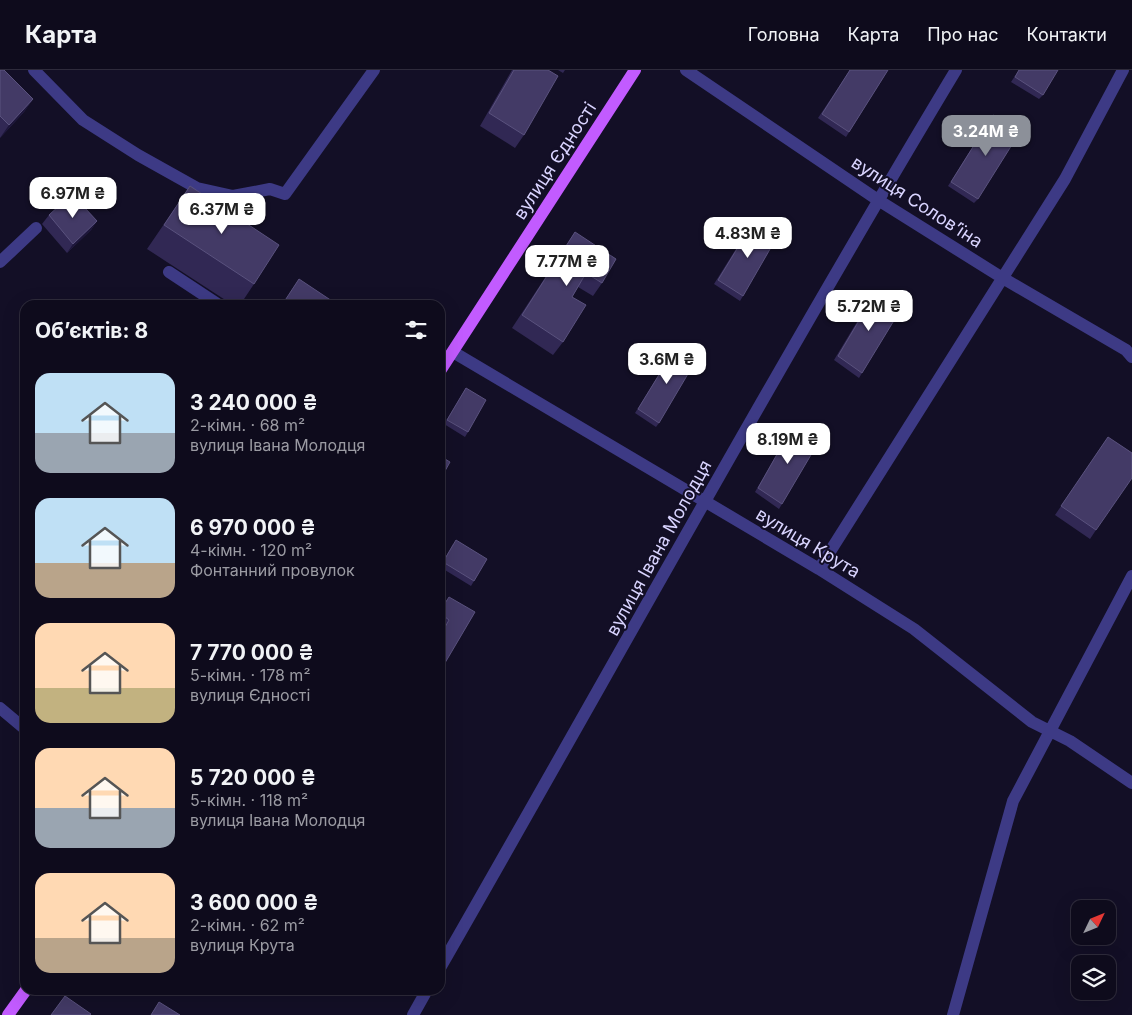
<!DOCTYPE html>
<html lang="uk">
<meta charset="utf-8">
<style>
:root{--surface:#0e0b1c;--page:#1c1929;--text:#f1f3f6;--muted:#9b9ba3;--line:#2e2b3b;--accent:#8c9099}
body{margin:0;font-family:Inter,sans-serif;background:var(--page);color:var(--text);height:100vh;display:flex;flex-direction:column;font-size:19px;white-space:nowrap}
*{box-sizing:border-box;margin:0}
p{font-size:16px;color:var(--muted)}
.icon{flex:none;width:28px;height:28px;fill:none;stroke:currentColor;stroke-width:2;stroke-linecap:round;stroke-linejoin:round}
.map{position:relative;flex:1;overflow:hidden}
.panel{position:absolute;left:20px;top:230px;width:425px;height:695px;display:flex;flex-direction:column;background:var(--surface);border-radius:15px;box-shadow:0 5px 20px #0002,0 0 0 1px var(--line)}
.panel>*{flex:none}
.needle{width:32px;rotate:47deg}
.controls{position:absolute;left:1071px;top:830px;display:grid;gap:10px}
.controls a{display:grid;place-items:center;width:45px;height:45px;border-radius:10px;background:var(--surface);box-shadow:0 5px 20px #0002,0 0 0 1px var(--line);font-size:25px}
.price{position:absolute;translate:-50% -42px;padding:0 11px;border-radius:10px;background:#fff;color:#222;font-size:16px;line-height:32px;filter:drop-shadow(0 1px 2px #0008)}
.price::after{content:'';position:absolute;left:50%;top:30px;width:15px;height:11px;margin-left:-8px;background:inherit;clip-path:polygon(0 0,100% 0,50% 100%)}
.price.active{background:var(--accent);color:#fff}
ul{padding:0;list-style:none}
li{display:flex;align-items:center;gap:15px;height:125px;padding:0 15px}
li span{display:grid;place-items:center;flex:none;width:140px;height:100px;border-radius:15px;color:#555}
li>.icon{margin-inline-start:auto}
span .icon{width:60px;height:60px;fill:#fffc;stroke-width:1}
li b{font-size:21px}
h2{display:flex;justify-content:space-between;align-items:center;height:60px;padding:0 15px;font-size:21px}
header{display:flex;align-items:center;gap:30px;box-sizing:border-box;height:70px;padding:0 25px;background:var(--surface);border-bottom:1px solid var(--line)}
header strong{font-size:24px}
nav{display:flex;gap:28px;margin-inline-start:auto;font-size:18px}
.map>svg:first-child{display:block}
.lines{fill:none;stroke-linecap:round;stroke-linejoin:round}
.minor{stroke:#3d3a85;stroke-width:12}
.major{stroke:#c25bff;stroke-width:12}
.wall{fill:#312854}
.shaded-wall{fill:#1d163a}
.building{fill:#433a66;stroke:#5a527e}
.labels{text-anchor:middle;stroke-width:4;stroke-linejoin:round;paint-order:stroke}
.street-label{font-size:18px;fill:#d9d4ff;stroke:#130f26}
</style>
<header>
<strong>Карта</strong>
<nav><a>Головна</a><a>Карта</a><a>Про нас</a><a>Контакти</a></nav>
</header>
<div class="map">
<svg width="1132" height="945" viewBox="0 0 1132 945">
<rect width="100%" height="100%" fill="#130f26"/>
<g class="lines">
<path class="minor" d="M 34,0 L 83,50 L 138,85 L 197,118 L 233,126 L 270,119 L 285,124 L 374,0
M 686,0 L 878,130 L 1001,207 L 1126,280 L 1132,287
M 0,192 L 36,158
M 169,202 L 219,235
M 453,282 L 819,499 L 914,559 L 1032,652 L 1070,671 L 1132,713
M 819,499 L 1065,109 L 1123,0
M 0,638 L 25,659
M 440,898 C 612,598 778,296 956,0
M 413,945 L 427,920
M 953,945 L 1013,731 L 1132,506"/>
<path class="major" d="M 440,301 L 635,0
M 8,945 L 26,920"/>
</g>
<path class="wall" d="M 0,0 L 33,29 L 24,42 L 0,68 Z
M 512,0 L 548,0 L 524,65 L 515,78 L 480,56 Z
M 558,0 L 565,0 L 563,3 Z
M 850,0 L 888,0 L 846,67 L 818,48 Z
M 1019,0 L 1043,25 L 1039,29 L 1011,12 Z
M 990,49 L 978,129 L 974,133 L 948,116 Z
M 190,116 L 254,214 L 240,235 L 233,235 L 147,179 Z
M 49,145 L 97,151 L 91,160 L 67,183 L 42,154 Z
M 751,155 L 743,226 L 740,231 L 714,214 Z
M 575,162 L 602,213 L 593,226 L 578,217 L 572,227 L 563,272 L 553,285 L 512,258 Z
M 872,227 L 862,303 L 859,308 L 834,290 Z
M 673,282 L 659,353 L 656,357 L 635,343 Z
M 466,318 L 468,362 L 465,367 L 444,354 Z
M 793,356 L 782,434 L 779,439 L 755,422 Z
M 1108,367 L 1096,460 L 1090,469 L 1055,445 Z
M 453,474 L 474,511 L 471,516 L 440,497 Z
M 440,540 L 475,542 L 440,601 L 440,565 L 446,554 L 440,550 Z"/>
<path class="shaded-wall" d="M 33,29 L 24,42 L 0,68 L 9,55 Z
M 97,151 L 91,160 L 67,183 L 73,174 Z"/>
<path class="building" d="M 0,0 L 4,0 L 33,29 L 9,55 L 0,46 Z
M 514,0 L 548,0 L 558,6 L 524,65 L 489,43 Z
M 850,0 L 888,0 L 849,62 L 822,44 Z
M 1019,0 L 1058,0 L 1043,25 L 1015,7 Z
M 993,45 L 1020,62 L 978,129 L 951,112 Z
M 190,116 L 279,175 L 254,214 L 164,155 Z
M 72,124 L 97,151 L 73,174 L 49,145 Z
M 754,151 L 777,167 L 743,226 L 718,210 Z
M 575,162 L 616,189 L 602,213 L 586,203 L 572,227 L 586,235 L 563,272 L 522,245 Z
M 299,209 L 338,235 L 282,235 Z
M 876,222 L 901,239 L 862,303 L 838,286 Z
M 676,277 L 695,292 L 659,353 L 638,339 Z
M 466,318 L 486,330 L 468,362 L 447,350 Z
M 793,356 L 818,373 L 782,434 L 758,418 Z
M 1108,367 L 1132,383 L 1132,408 L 1096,460 L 1061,436 Z
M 440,386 L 450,392 L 440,410 Z
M 456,470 L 487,489 L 474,511 L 443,492 Z
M 449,527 L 475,542 L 442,598 L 440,596 L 440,566 L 449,550 L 440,543 L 440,541 Z
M 65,926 L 91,944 L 90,945 L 51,945 Z
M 159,932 L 180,945 L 151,945 Z"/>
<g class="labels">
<g class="street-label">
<text transform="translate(555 91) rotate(-57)" y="6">вулиця Єдності</text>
<text transform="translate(917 132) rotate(33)" y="6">вулиця Соловʼїна</text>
<text transform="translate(808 473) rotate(31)" y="6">вулиця Крута</text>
<text transform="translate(659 478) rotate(-61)" y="6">вулиця Івана Молодця</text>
</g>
</g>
</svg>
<div class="controls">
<a><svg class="needle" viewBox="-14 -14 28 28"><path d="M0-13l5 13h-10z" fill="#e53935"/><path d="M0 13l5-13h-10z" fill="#9b9ba3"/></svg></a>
<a><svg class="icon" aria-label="layers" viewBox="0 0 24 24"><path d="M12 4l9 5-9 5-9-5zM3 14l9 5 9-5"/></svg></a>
</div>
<b class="price active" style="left:986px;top:87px">3.24M ₴</b>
<b class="price" style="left:73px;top:149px">6.97M ₴</b>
<b class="price" style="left:222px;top:165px">6.37M ₴</b>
<b class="price" style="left:748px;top:189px">4.83M ₴</b>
<b class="price" style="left:567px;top:217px">7.77M ₴</b>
<b class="price" style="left:869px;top:262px">5.72M ₴</b>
<b class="price" style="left:667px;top:315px">3.6M ₴</b>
<b class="price" style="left:788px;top:395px">8.19M ₴</b>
<section class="panel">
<h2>Об’єктів: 8<svg class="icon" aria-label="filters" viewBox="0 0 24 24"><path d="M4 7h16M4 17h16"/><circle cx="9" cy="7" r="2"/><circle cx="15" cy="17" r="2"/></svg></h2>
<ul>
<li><span style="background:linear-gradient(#bfe0f5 60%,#9aa5b1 0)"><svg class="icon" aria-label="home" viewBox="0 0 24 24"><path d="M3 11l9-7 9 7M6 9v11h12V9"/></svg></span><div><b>3 240 000 ₴</b><p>2-кімн. · 68 m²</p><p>вулиця Івана Молодця</p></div></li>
<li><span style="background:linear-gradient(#bfe0f5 65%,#b9a48a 0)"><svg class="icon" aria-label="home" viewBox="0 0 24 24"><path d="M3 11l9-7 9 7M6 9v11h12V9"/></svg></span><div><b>6 970 000 ₴</b><p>4-кімн. · 120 m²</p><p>Фонтанний провулок</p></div></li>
<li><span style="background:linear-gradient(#ffd9b3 65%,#c2b280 0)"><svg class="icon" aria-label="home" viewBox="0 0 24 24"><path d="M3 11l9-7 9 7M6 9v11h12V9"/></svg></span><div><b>7 770 000 ₴</b><p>5-кімн. · 178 m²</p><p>вулиця Єдності</p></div></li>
<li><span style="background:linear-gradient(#ffd9b3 60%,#9aa5b1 0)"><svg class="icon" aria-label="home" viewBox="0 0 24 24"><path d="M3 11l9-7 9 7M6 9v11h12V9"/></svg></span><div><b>5 720 000 ₴</b><p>5-кімн. · 118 m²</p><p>вулиця Івана Молодця</p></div></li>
<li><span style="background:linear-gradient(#ffd9b3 65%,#b9a48a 0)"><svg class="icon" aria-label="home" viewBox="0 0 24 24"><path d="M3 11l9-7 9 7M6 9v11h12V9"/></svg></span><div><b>3 600 000 ₴</b><p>2-кімн. · 62 m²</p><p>вулиця Крута</p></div></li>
</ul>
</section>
</div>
